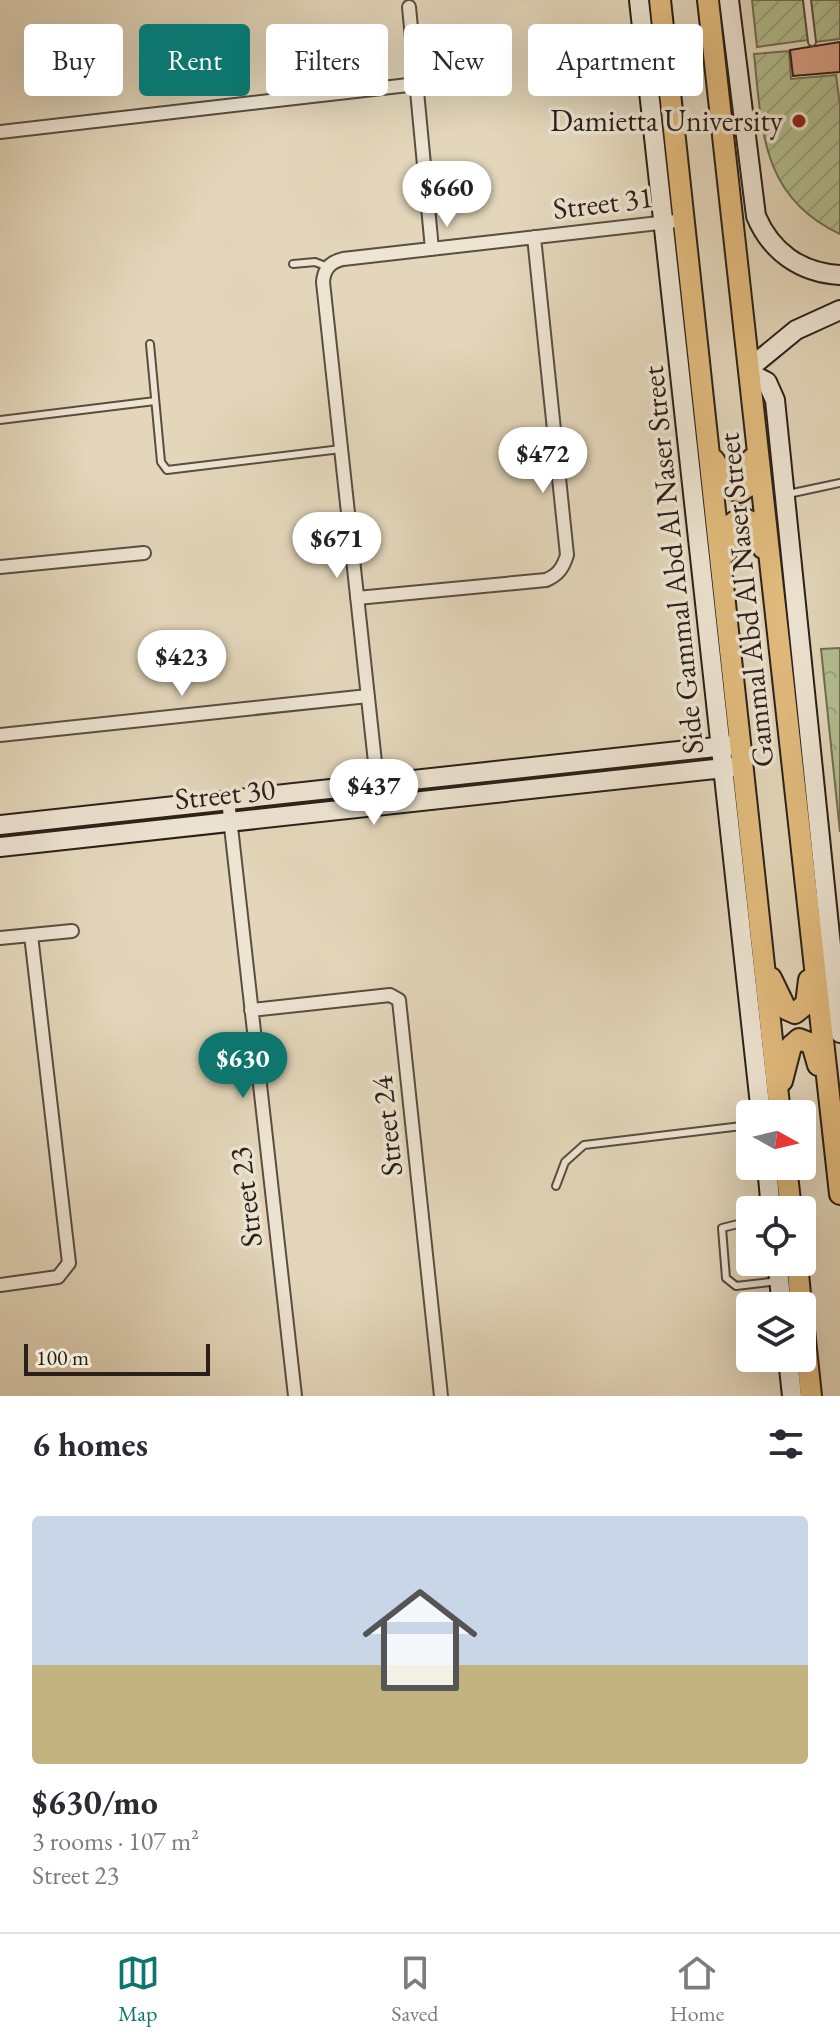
<!DOCTYPE html>
<meta charset="utf-8">
<style>
:root{--surface:#fff;--page:#f7f7f7;--text:#2b2b33;--muted:#7c7c81;--line:#e1e1e2;--accent:#0f766e}
body{margin:0;font-family:"EB Garamond",serif;background:var(--page);color:var(--text);height:100vh;display:flex;flex-direction:column;font-size:30px;white-space:nowrap}
*{box-sizing:border-box;margin:0}
p{font-size:26px;color:var(--muted)}
.icon{flex:none;width:44px;height:44px;fill:none;stroke:currentColor;stroke-width:2;stroke-linecap:round;stroke-linejoin:round}
.map{position:relative;height:1396px;overflow:hidden}
.sheet{display:flex;flex-direction:column;background:var(--surface);flex:1}
.sheet>*{flex:none}
.hud{position:absolute;left:24px;top:24px;width:792px;height:72px;display:flex;gap:16px}
.needle{width:52px;rotate:98deg}
.buttons{position:absolute;left:736px;top:1100px;display:grid;gap:16px}
.buttons a{display:grid;place-items:center;width:80px;height:80px;border-radius:8px;background:var(--surface);box-shadow:0 8px 32px #0002;font-size:40px}
.scale{position:absolute;left:24px;bottom:20px;width:186px;box-sizing:border-box;padding-left:8px;border:4px solid #2b2019;border-top:0;font-size:22px;line-height:28px;white-space:nowrap;color:#2b2019;-webkit-text-stroke:6px #ede4d2;paint-order:stroke}
.price{position:absolute;translate:-50% -68px;padding:0 18px;border-radius:28px;background:#fff;color:#222;font-size:26px;line-height:52px;filter:drop-shadow(0 2px 4px #0008)}
.price::after{content:'';position:absolute;left:50%;top:48px;width:24px;height:18px;margin-left:-12px;background:inherit;clip-path:polygon(0 0,100% 0,50% 100%)}
.price.selected{background:var(--accent);color:#fff}
ul{padding:0;list-style:none}
li{display:grid;align-content:center;gap:16px;height:424px;padding:0 32px}
li+li{border-top:2px solid var(--line)}
li span{display:grid;place-items:center;height:248px;border-radius:8px;color:#555}
li>.icon{margin-inline-start:auto}
span .icon{width:144px;height:144px;fill:#fffc;stroke-width:1}
li b{font-size:34px}
h2{display:flex;justify-content:space-between;align-items:center;height:96px;padding:0 32px;font-size:34px}
.tag{padding:0 28px;border-radius:8px;background:var(--surface);box-shadow:0 8px 32px #0002;font-size:28px;line-height:72px}
.tag.selected{background:var(--accent);color:#fff}
.tabs{display:flex;justify-content:space-around;align-items:center;height:112px;border-top:2px solid var(--line);background:var(--surface);font-size:22px;color:var(--muted)}
.tabs a{display:grid;justify-items:center;gap:4px}
.tabs .selected{color:var(--accent)}
.map>svg:first-child{display:block}
.park{fill:url(#park-crowns);stroke:#6f6f54;stroke-width:2}
.garden{fill:url(#garden-furrows);stroke:#6f6f54;stroke-width:2}
.building{fill:#dba289;stroke:#2b2019;stroke-width:2}
.lines{fill:none;stroke-linecap:round;stroke-linejoin:round}
.lane-casing{stroke:#594e41;stroke-width:10}
.street-casing{stroke:#594e41;stroke-width:16}
.secondary-casing{stroke:#2b2019;stroke-width:22}
.primary-casing{stroke:#2b2019;stroke-width:24}
.lane{stroke:#ede4d2;stroke-width:6}
.street{stroke:#ede4d2;stroke-width:12}
.secondary{stroke:#ede4d2;stroke-width:18}
.primary{stroke:#e2bb7d;stroke-width:20}
.poi-dot{fill:#8f2418;stroke:#ede4d2;stroke-width:3}
.labels{text-anchor:middle;stroke-width:7;stroke-linejoin:round;paint-order:stroke}
.poi-label{font-size:30px;fill:#2b2019;stroke:#ede4d2;text-anchor:end}
.street-label{font-size:30px;fill:#2b2019;stroke:#ede4d2}
</style>
<div class="map">
<svg width="840" height="1396" viewBox="0 0 840 1396">
<defs>
<pattern id="park-crowns" width="20" height="18" patternUnits="userSpaceOnUse" patternTransform="scale(2)"><rect width="20" height="18" fill="#b3be90"/><path d="M2 6a3 3 0 1 1 6 0M12 15a3 3 0 1 1 6 0" fill="none" stroke="#9aa37c"/></pattern>
<pattern id="garden-furrows" width="10" height="10" patternUnits="userSpaceOnUse" patternTransform="scale(2)"><rect width="10" height="10" fill="#b3be90"/><path d="M-1 1l2-2M0 10L10 0M9 11l2-2" fill="none" stroke="#9aa37c"/></pattern>
</defs>
<rect width="100%" height="100%" fill="#e3d6ba"/>
<filter id="stains"><feTurbulence type="fractalNoise" baseFrequency=".0025" numOctaves="4"/><feColorMatrix values="0 0 0 0 .2 0 0 0 0 .09 0 0 0 0 .02 0 0 0 .5 -.17"/></filter>
<radialGradient id="worn" r=".72"><stop offset=".6" stop-color="#630" stop-opacity="0"/><stop offset="1" stop-color="#630" stop-opacity=".3"/></radialGradient>
<path class="park" d="M 840,648 L 840,832 L 821,649 Z"/>
<path class="garden" d="M 752,0 L 803,0 L 808,40 L 757,47 Z
M 811,0 L 840,0 L 840,39 L 815,42 Z
M 789,51 L 791,79 L 836,75 L 840,105 L 840,234 C 761,197 762,130 754,54 Z"/>
<path class="building" d="M 840,42 L 840,72 L 793,76 L 790,50 Z"/>
<g class="lines">
<defs>
<path id="lane" d="M 807,0 L 812,42
M 293,264 L 315,262 L 328,267
M 150,344 L 161,462 L 167,470 L 341,449
M 0,420 L 155,401
M 788,494 L 840,483
M 556,1186 L 565,1162 L 584,1145 L 750,1125
M 750,1221 L 722,1228 L 726,1278 L 736,1286 L 778,1281"/>
<path id="street" d="M 409,7 L 432,249
M 0,132 L 417,84
M 0,567 L 144,553
M 357,598 L 546,580 C 558,575 563,568 567,555 L 534,237
M 0,735 L 368,696
M 378,790 L 323,282 C 324,269 330,262 343,259 L 685,220
M 228,800 L 295,1396
M 0,938 L 72,931
M 251,1010 L 390,995 L 399,1000 L 441,1396
M 0,1285 L 58,1277 L 69,1263 L 31,935"/>
<path id="secondary" d="M 639,0 L 761,1114
M 729,0 L 756,216 C 771,252 801,273 840,275
M 751,367 L 796,330 L 840,310
M 752,374 L 767,382 L 775,400 L 840,1033
M 0,825 L 734,745
M 0,847 L 733,767
M 767,1166 L 771,1210
M 777,1262 L 782,1306
M 788,1358 L 792,1396"/>
<path id="primary" d="M 660,0 L 780,1114
M 708,0 L 840,1194
M 714,460 L 730,488 L 740,492 L 748,486 L 752,459
M 726,553 L 732,524 L 741,517 L 753,523 L 763,548
M 771,978 L 786,1009 L 795,1013 L 806,1004 L 809,980
M 782,1081 L 791,1046 L 799,1039 L 812,1044 L 818,1065
M 786,1166 L 791,1210
M 797,1262 L 801,1306
M 802,1311 L 811,1396"/>
</defs>
<use href="#lane" class="lane-casing"/>
<use href="#street" class="street-casing"/>
<use href="#secondary" class="secondary-casing"/>
<use href="#primary" class="primary-casing"/>
<use href="#lane" class="lane"/>
<use href="#street" class="street"/>
<use href="#secondary" class="secondary"/>
<use href="#primary" class="primary"/>
</g>
<circle class="poi-dot" cx="799" cy="121" r="8"/>
<g class="labels">
<g class="poi-label">
<text x="783" y="131">Damietta University</text>
</g>
<g class="street-label">
<text transform="translate(603 203) rotate(-7)" y="10">Street 31</text>
<text transform="translate(673 560) rotate(-96)" y="10">Side Gammal Abd Al Naser Street</text>
<text transform="translate(746 600) rotate(-96)" y="10">Gammal Abd Al Naser Street</text>
<text transform="translate(225 794) rotate(-6)" y="10">Street 30</text>
<text transform="translate(387 1126) rotate(-96)" y="10">Street 24</text>
<text transform="translate(246 1197) rotate(-97)" y="10">Street 23</text>
</g>
</g>
<rect width="100%" height="100%" filter="url(#stains)"/>
<rect width="100%" height="100%" fill="url(#worn)"/>
</svg>
<div class="buttons">
<a><svg class="needle" viewBox="-14 -14 28 28"><path d="M0-13l5 13h-10z" fill="#e53935"/><path d="M0 13l5-13h-10z" fill="#7c7c81"/></svg></a>
<a><svg class="icon" aria-label="locate" viewBox="0 0 24 24"><circle cx="12" cy="12" r="6"/><path d="M12 2v4M12 18v4M2 12h4M18 12h4"/></svg></a>
<a><svg class="icon" aria-label="layers" viewBox="0 0 24 24"><path d="M12 4l9 5-9 5-9-5zM3 14l9 5 9-5"/></svg></a>
</div>
<div class="scale">100 m</div>
<b class="price" style="left:447px;top:229px">$660</b>
<b class="price" style="left:543px;top:495px">$472</b>
<b class="price" style="left:337px;top:580px">$671</b>
<b class="price" style="left:182px;top:698px">$423</b>
<b class="price" style="left:374px;top:827px">$437</b>
<b class="price selected" style="left:243px;top:1100px">$630</b>
<div class="hud">
<a class="tag">Buy</a>
<a class="tag selected">Rent</a>
<a class="tag">Filters</a>
<a class="tag">New</a>
<a class="tag">Apartment</a>
</div>
</div>
<section class="sheet">
<h2>6 homes<svg class="icon" aria-label="filters" viewBox="0 0 24 24"><path d="M4 7h16M4 17h16"/><circle cx="9" cy="7" r="2"/><circle cx="15" cy="17" r="2"/></svg></h2>
<ul>
<li><span style="background:linear-gradient(#c9d6e8 60%,#c2b280 0)"><svg class="icon" aria-label="home" viewBox="0 0 24 24"><path d="M3 11l9-7 9 7M6 9v11h12V9"/></svg></span><div><b>$630/mo</b><p>3 rooms · 107 m²</p><p>Street 23</p></div></li>
</ul>
</section>
<nav class="tabs">
<a class="selected"><svg class="icon" aria-label="map" viewBox="0 0 24 24"><path d="M3 6l6-2 6 2 6-2v14l-6 2-6-2-6 2zM9 4v14M15 6v14"/></svg>Map</a>
<a><svg class="icon" aria-label="saved" viewBox="0 0 24 24"><path d="M7 4h10v16l-5-4-5 4z"/></svg>Saved</a>
<a><svg class="icon" aria-label="home" viewBox="0 0 24 24"><path d="M3 11l9-7 9 7M6 9v11h12V9"/></svg>Home</a>
</nav>
